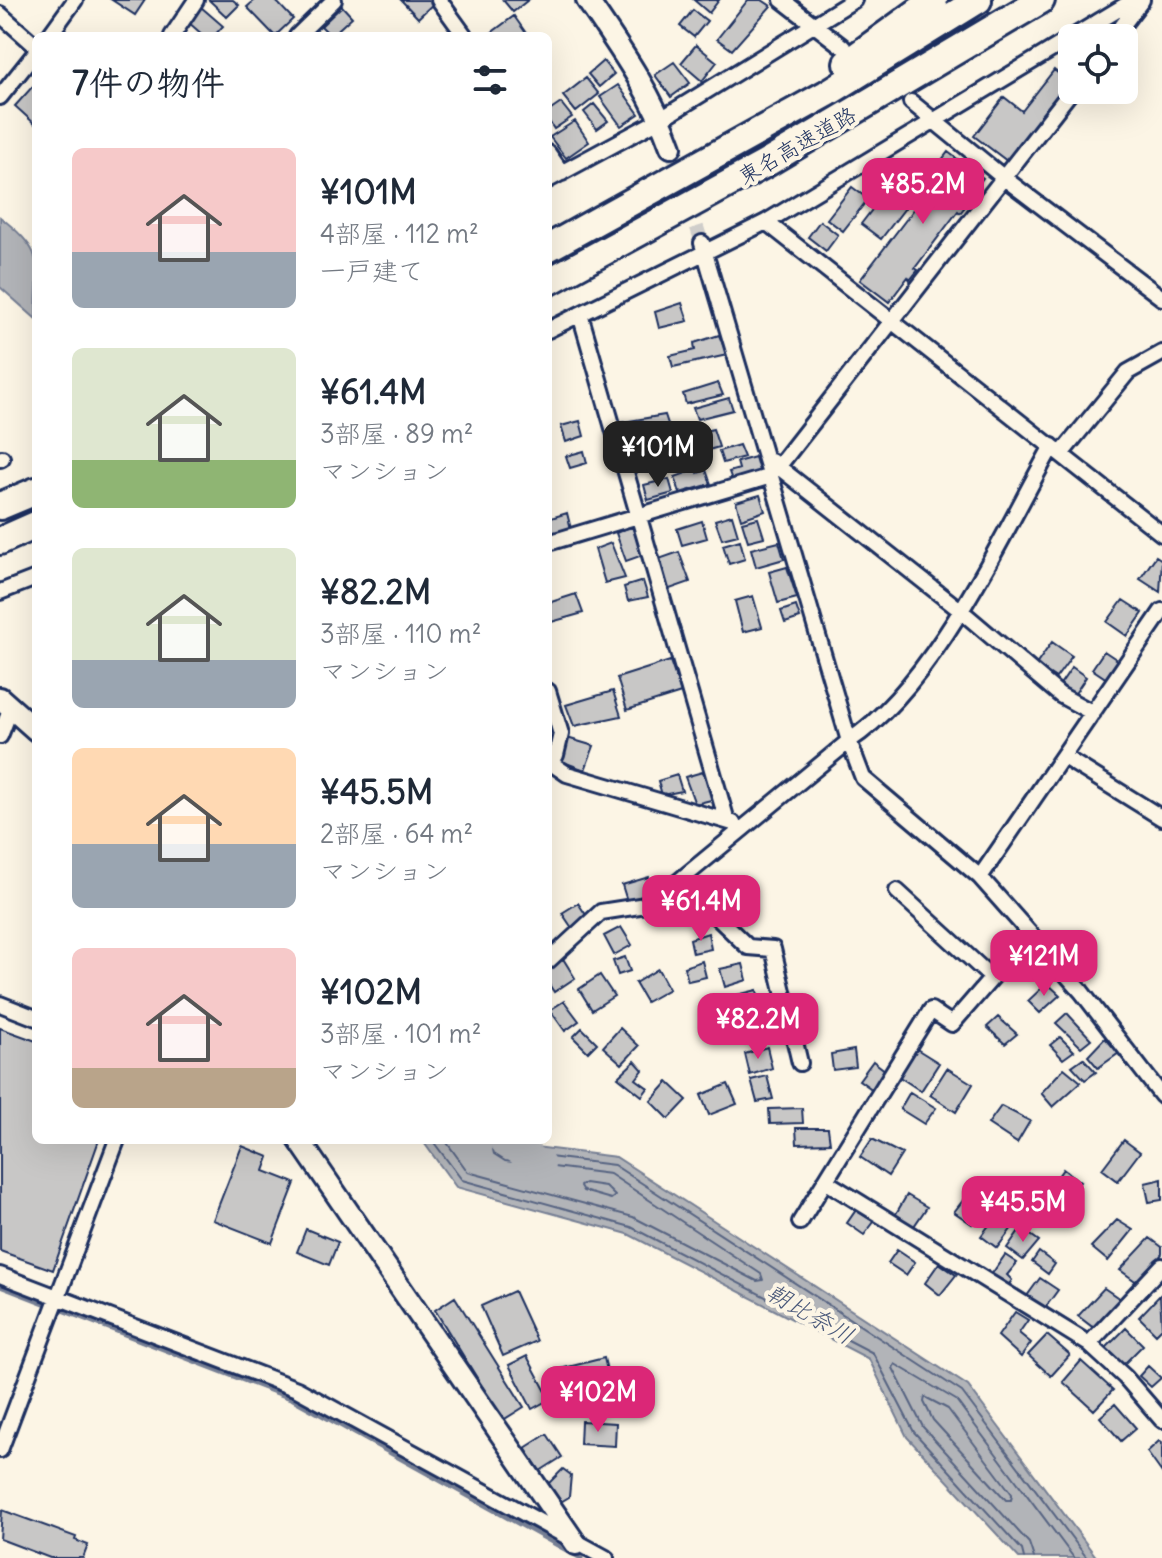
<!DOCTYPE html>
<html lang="ja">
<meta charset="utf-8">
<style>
:root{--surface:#fff;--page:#f6f6f7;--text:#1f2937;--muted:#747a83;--accent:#db2777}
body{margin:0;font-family:Delius,"Klee One",sans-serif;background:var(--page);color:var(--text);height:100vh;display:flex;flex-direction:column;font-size:30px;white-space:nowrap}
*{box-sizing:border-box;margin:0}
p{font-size:26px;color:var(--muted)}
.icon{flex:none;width:44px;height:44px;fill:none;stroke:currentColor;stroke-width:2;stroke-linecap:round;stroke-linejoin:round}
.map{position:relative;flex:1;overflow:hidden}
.side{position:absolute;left:32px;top:32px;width:520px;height:1112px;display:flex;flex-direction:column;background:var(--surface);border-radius:12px;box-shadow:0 8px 32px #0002}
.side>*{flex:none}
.controls{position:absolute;left:1058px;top:24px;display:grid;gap:16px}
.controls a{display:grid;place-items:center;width:80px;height:80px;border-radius:12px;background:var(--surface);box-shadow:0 8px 32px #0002;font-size:40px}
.price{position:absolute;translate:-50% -68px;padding:0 18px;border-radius:16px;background:var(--accent);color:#fff;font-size:26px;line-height:52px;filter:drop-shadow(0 2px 4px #0008)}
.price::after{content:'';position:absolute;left:50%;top:48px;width:24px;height:18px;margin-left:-12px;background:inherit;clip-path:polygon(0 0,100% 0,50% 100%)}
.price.on{background:#222;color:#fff}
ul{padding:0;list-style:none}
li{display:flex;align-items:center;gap:24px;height:200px;padding:0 40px}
li span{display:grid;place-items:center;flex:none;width:224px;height:160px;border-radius:12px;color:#555}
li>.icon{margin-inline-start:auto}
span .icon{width:96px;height:96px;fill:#fffc;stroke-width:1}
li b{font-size:34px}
h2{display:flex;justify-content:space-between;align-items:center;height:96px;padding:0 40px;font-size:34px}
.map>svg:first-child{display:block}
.water{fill:#b2b4b8;stroke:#767f94;stroke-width:2}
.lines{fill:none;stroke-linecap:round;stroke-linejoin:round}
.shore{stroke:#576482;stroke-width:2}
.stream{stroke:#767f94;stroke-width:5}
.river{stroke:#b2b4b8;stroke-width:28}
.building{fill:#c8c7c6;stroke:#1b2f5e;stroke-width:2}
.street-tunnel{stroke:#cfcdca;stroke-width:14;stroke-dasharray:14 7;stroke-linecap:butt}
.street-casing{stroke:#1b2f5e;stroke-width:20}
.secondary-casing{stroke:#1b2f5e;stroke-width:26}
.highway-casing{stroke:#1b2f5e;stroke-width:32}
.street{stroke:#fcf5e5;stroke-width:14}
.secondary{stroke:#fcf5e5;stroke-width:20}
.highway{stroke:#fcf5e5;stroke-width:26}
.labels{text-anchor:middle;stroke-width:8;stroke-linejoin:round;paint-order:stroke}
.street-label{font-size:22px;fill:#1b2f5e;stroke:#fcf5e5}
.water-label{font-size:24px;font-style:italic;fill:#485779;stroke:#fcf5e5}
</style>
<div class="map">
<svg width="1162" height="1558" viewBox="0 0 1162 1558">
<rect width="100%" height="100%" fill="#fcf5e5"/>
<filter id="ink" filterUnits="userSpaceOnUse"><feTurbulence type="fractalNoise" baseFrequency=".0125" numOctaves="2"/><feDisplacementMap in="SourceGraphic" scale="16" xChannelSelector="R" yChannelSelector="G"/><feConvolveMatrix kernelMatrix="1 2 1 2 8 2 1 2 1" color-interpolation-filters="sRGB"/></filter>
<g filter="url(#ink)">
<path class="water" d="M 0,217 C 48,254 36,263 36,319 L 0,287 Z
M 422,1140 L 478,1140 L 616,1157 L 968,1386 L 1097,1558 L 1019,1558 L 907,1437 L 869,1359 L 628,1234 L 456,1187 Z"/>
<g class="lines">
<path class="shore" d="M 432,1140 L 462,1180 L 631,1227 L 873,1353 L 914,1432 L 1022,1550 L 1024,1558
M 445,1140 L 468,1172 L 633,1217 L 757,1281 L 763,1280 L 761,1274 L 610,1174 L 505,1161 L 494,1154 L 491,1140
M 501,1140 L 502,1148 L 509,1152 L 614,1165 L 962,1392 L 1087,1558
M 585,1183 L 605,1186 L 615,1196 L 611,1199 L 583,1191 L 580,1186 Z
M 925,1397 L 948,1409 L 1012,1494 L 1011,1500 L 1006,1500 L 933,1420 L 924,1402 Z
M 1034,1558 L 1029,1543 L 923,1427 L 893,1368 L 895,1364 L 956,1400 L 1074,1558"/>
<path class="stream" d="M 0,1286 L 293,1399 L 581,1558"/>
<path class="river" d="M 503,1140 L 541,1165"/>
</g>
<path class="building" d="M 112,0 L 145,0 L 135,15 Z
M 209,0 L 233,0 L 239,5 L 227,17 Z
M 255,0 L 275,0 L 293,19 L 275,36 L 247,7 Z
M 401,0 L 433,0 L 435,2 L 418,18 Z
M 503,0 L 528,0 L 513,12 Z
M 694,0 L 719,0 L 709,13 Z
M 748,0 L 762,0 L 771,6 L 732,50 L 717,39 Z
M 342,6 L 352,17 L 331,36 L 321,26 Z
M 201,7 L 223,26 L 214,36 L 204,36 L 188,22 Z
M 693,10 L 707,21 L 694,37 L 680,26 Z
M 514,16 L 528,36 L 487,36 Z
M 696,45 L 717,62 L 702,81 L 681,63 Z
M 603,61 L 614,74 L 599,87 L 588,74 Z
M 674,62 L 690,83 L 671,97 L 655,75 Z
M 1054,70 L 1068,81 L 1007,161 L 974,136 L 1004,97 L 1022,111 Z
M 586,78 L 599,94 L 576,112 L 563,96 Z
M 618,85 L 639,114 L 621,126 L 600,97 Z
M 33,86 L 36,88 L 36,125 L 15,106 Z
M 561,103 L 572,117 L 554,129 L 548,120 L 548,112 Z
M 594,104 L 608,121 L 597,129 L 584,112 Z
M 575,121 L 589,142 L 566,158 L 550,137 Z
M 948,152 L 983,178 L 965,202 L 968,203 L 960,213 L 958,211 L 915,268 L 918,270 L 910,280 L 908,277 L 889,302 L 860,280 L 924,196 L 918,191 Z
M 895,180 L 900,184 L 897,188 L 912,199 L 881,239 L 861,224 Z
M 852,187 L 868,199 L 843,231 L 827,219 Z
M 820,221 L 838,235 L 826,251 L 808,237 Z
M 682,303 L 688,321 L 659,328 L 655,312 Z
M 719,335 L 727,355 L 673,367 L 670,356 L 695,350 L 694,343 Z
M 718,383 L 723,395 L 686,404 L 683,394 Z
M 729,398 L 733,410 L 697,419 L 693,408 Z
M 665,415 L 672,436 L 632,448 L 623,422 Z
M 580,421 L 584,436 L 566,442 L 561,426 Z
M 696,426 L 697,433 L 713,429 L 719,447 L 691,455 L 684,429 Z
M 739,445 L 744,457 L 723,463 L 719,451 Z
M 584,451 L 587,463 L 570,468 L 566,456 Z
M 755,457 L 759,471 L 732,480 L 729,472 L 739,469 L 737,462 Z
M 697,469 L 698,473 L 706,470 L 711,484 L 680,493 L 675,477 Z
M 669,479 L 673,493 L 648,500 L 644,485 Z
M 760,495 L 765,511 L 741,519 L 736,502 Z
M 567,513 L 571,529 L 553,534 L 548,519 Z
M 732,515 L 738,535 L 722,539 L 715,520 Z
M 758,518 L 764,537 L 748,541 L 742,522 Z
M 702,521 L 707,538 L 682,545 L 677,529 Z
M 632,526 L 643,555 L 626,561 L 616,533 Z
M 740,540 L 745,559 L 729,564 L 723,545 Z
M 779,542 L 784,559 L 756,567 L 751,549 Z
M 611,543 L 625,578 L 605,583 L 595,549 Z
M 679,552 L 690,582 L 667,590 L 656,560 Z
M 1156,556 L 1162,560 L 1160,592 L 1140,579 Z
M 787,567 L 797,598 L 778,603 L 769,572 Z
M 643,581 L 648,597 L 628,601 L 624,587 Z
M 576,594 L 583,613 L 548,623 L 548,603 Z
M 753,596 L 762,627 L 743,632 L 735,601 Z
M 1123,600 L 1143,613 L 1127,636 L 1107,622 Z
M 796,606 L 800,618 L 785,623 L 781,611 Z
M 1052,642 L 1072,656 L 1056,678 L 1036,665 Z
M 1104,651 L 1119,661 L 1107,679 L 1092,669 Z
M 670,661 L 681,693 L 627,710 L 617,678 Z
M 1072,667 L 1086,677 L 1074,695 L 1059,686 Z
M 613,691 L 621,716 L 574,726 L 566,705 Z
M 567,738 L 594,746 L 585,770 L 558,760 Z
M 706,771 L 715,799 L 695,804 L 685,777 Z
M 677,775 L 682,791 L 662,795 L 658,781 Z
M 649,877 L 652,893 L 627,901 L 622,885 Z
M 578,903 L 588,918 L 572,928 L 562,913 Z
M 621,927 L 632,945 L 614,955 L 604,936 Z
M 708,933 L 711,949 L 693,953 L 690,939 Z
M 562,957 L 575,978 L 554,992 L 548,983 L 548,966 Z
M 625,957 L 630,971 L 618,975 L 613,961 Z
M 702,961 L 706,977 L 688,981 L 684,967 Z
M 743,964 L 747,980 L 725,987 L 720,969 Z
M 658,969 L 669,989 L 646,1002 L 635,983 Z
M 600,975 L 614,996 L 592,1010 L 579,989 Z
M 1047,983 L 1060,995 L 1040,1013 L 1028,1001 Z
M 757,990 L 760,1006 L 738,1013 L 733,996 Z
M 564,1001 L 579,1021 L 565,1031 L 550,1010 Z
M 1067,1013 L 1091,1039 L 1081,1047 L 1056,1023 Z
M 998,1017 L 1017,1034 L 1005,1044 L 987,1027 Z
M 764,1022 L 768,1039 L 746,1045 L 741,1028 Z
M 0,1028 L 36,1041 L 36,1140 L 99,1140 L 53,1270 L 0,1251 Z
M 582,1028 L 597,1043 L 588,1052 L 573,1037 Z
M 620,1028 L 639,1046 L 622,1064 L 603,1047 Z
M 1060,1037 L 1074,1051 L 1063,1059 L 1050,1045 Z
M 1105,1038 L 1119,1053 L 1098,1068 L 1088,1056 Z
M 767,1047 L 772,1068 L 750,1075 L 745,1054 Z
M 915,1048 L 939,1063 L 921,1091 L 898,1076 Z
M 854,1050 L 856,1067 L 833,1070 L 831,1054 Z
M 1083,1058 L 1096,1072 L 1085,1080 L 1072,1066 Z
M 635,1061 L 643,1070 L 636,1079 L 648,1088 L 642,1096 L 618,1077 Z
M 873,1061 L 886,1071 L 873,1090 L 859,1080 Z
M 947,1068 L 973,1084 L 956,1112 L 930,1095 Z
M 1064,1068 L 1081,1082 L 1053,1107 L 1041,1093 Z
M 767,1076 L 773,1099 L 757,1102 L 751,1080 Z
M 668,1082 L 687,1100 L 669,1119 L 651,1101 Z
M 728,1084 L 737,1104 L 709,1115 L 701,1095 Z
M 910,1092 L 936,1108 L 924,1124 L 900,1109 Z
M 1001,1106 L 1030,1121 L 1017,1143 L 988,1124 Z
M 802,1108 L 803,1123 L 770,1124 L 769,1109 Z
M 796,1128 L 828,1128 L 830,1143 L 797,1144 Z
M 872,1139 L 902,1154 L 888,1176 L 860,1157 Z
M 1124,1140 L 1140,1152 L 1118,1181 L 1102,1169 Z
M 242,1146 L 269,1157 L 264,1171 L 295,1183 L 272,1243 L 213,1220 Z
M 1063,1169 L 1080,1182 L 1064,1201 L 1049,1189 Z
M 1162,1179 L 1162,1200 L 1149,1202 L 1145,1183 Z
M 907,1195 L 927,1207 L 912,1229 L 894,1217 Z
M 1044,1195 L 1061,1207 L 1045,1227 L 1029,1215 Z
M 964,1199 L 981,1211 L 972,1224 L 954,1212 Z
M 856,1210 L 874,1222 L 864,1235 L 847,1223 Z
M 996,1216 L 1012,1228 L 997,1248 L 981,1236 Z
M 1117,1220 L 1133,1230 L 1108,1261 L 1091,1247 Z
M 1021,1228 L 1039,1241 L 1023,1260 L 1007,1248 Z
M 306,1229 L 338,1242 L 329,1265 L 297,1252 Z
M 1150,1238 L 1162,1247 L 1162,1254 L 1138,1283 L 1120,1270 Z
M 897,1250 L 915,1262 L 906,1275 L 888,1263 Z
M 1039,1252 L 1055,1264 L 1048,1274 L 1032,1262 Z
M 1005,1255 L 1017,1263 L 1007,1275 L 1012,1280 L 1005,1290 L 989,1278 Z
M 939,1263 L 956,1275 L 940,1295 L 925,1283 Z
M 1040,1278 L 1058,1290 L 1042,1312 L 1024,1300 Z
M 1104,1288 L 1120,1299 L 1095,1329 L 1078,1316 Z
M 514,1291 L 537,1341 L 503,1356 L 481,1306 Z
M 1160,1295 L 1162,1328 L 1156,1334 L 1139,1317 Z
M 455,1297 L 524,1407 L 503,1420 L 435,1310 Z
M 1015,1312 L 1028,1320 L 1019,1333 L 1031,1343 L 1021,1357 L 998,1336 Z
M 1126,1328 L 1143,1345 L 1121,1367 L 1104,1350 Z
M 1047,1335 L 1070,1355 L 1051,1376 L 1028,1355 Z
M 527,1356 L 550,1399 L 532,1409 L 509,1365 Z
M 604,1358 L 613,1395 L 561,1408 L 552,1371 Z
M 1081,1361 L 1113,1390 L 1094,1410 L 1063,1382 Z
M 1148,1366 L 1161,1378 L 1151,1387 L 1139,1376 Z
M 1115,1404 L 1136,1428 L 1121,1441 L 1100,1417 Z
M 581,1421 L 616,1423 L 615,1446 L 580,1444 Z
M 547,1434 L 562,1457 L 540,1471 L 525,1448 Z
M 1159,1441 L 1162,1443 L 1162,1473 L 1147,1452 Z
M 563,1469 L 571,1475 L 569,1497 L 559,1503 L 546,1486 Z
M 2,1510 L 76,1537 L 75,1540 L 88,1545 L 83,1558 L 50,1558 L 0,1539 Z"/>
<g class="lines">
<path class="street-tunnel" d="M 671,147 L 702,243"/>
<defs>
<path id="street" d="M 439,0 L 465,36
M 782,0 L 843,47
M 0,14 L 36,46
M 49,36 L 75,0
M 172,36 L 196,0
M 297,36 L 334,0
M 1113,38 L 1142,0
M 0,97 L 36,52
M 911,102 L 1004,178 L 1162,298
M 548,153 L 562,173
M 548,180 L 661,119 L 854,0
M 766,222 L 1162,534
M 702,243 L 849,741 L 863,778 L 980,877 L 1081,991 L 1162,1096
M 580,314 L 727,821
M 548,330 L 766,222 L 1134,0
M 1061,454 L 1128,372 L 1162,353
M 0,459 L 2,458
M 771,461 L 960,610 L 1060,695 L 1093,713
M 778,467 L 1072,90
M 548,543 L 771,476
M 0,592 L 36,578
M 548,691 L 561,734 L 556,755 L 548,756
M 0,736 L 11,708
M 1064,757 L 1162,818
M 548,761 L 567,774 L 733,823
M 684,877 L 696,897 L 748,947 L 773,949 L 800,1063
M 980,877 L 1162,611
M 897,891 L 992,978
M 548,961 L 601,912 L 665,902 L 667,891 L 849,741 C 935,684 1001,537 1052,446
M 0,1004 L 36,1018
M 825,1181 L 1089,1344 L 1125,1377 L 1162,1420
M 800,1222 L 931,1010 L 952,1024 L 1030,934
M 0,1275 L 297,1389 L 606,1558
M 1089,1344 L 1162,1266
M 0,1450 L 117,1140"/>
<path id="secondary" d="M 587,0 C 619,47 652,93 671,147
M 0,698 L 36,730
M 299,1140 L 576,1544"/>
<path id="highway" d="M 847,63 L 934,0
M 548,248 L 826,94 L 978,0
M 548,282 L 765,164 L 1041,0
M 0,506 L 36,491
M 0,541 L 36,525"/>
</defs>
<use href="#street" class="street-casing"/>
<use href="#secondary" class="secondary-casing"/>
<use href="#highway" class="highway-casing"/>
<use href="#street" class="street"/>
<use href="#secondary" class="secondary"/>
<use href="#highway" class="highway"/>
</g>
</g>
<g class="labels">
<g class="street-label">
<text transform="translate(797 145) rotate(-30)" y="8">東名高速道路</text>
</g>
<g class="water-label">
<text transform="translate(810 1314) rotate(30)" y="8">朝比奈川</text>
</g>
</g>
</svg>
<div class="controls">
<a><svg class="icon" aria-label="locate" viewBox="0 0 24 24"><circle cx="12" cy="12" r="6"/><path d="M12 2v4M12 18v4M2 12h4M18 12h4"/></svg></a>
</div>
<b class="price" style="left:923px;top:226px">¥85.2M</b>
<b class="price on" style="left:658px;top:489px">¥101M</b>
<b class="price" style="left:701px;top:943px">¥61.4M</b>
<b class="price" style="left:1044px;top:998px">¥121M</b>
<b class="price" style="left:758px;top:1061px">¥82.2M</b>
<b class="price" style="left:1023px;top:1244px">¥45.5M</b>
<b class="price" style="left:598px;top:1434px">¥102M</b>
<section class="side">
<h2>7件の物件<svg class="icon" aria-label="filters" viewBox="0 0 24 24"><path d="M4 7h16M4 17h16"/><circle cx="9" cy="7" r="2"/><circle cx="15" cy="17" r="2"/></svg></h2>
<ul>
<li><span style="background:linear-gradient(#f6c9c9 65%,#9aa5b1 0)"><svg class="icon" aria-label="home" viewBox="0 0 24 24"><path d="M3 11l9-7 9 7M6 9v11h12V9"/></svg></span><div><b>¥101M</b><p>4部屋 · 112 m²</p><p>一戸建て</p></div></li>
<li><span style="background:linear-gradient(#dfe7d0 70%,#8fb573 0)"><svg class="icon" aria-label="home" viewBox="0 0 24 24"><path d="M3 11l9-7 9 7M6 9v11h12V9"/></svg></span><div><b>¥61.4M</b><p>3部屋 · 89 m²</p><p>マンション</p></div></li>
<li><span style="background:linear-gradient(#dfe7d0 70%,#9aa5b1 0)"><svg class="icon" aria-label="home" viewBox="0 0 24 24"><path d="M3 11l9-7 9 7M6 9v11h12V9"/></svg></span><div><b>¥82.2M</b><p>3部屋 · 110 m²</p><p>マンション</p></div></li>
<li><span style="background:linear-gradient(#ffd9b3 60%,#9aa5b1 0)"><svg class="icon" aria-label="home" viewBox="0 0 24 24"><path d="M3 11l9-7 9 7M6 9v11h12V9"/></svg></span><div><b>¥45.5M</b><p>2部屋 · 64 m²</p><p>マンション</p></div></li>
<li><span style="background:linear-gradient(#f6c9c9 75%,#b9a48a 0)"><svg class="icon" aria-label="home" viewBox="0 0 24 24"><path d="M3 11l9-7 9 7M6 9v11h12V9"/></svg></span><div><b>¥102M</b><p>3部屋 · 101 m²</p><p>マンション</p></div></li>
</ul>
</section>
</div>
